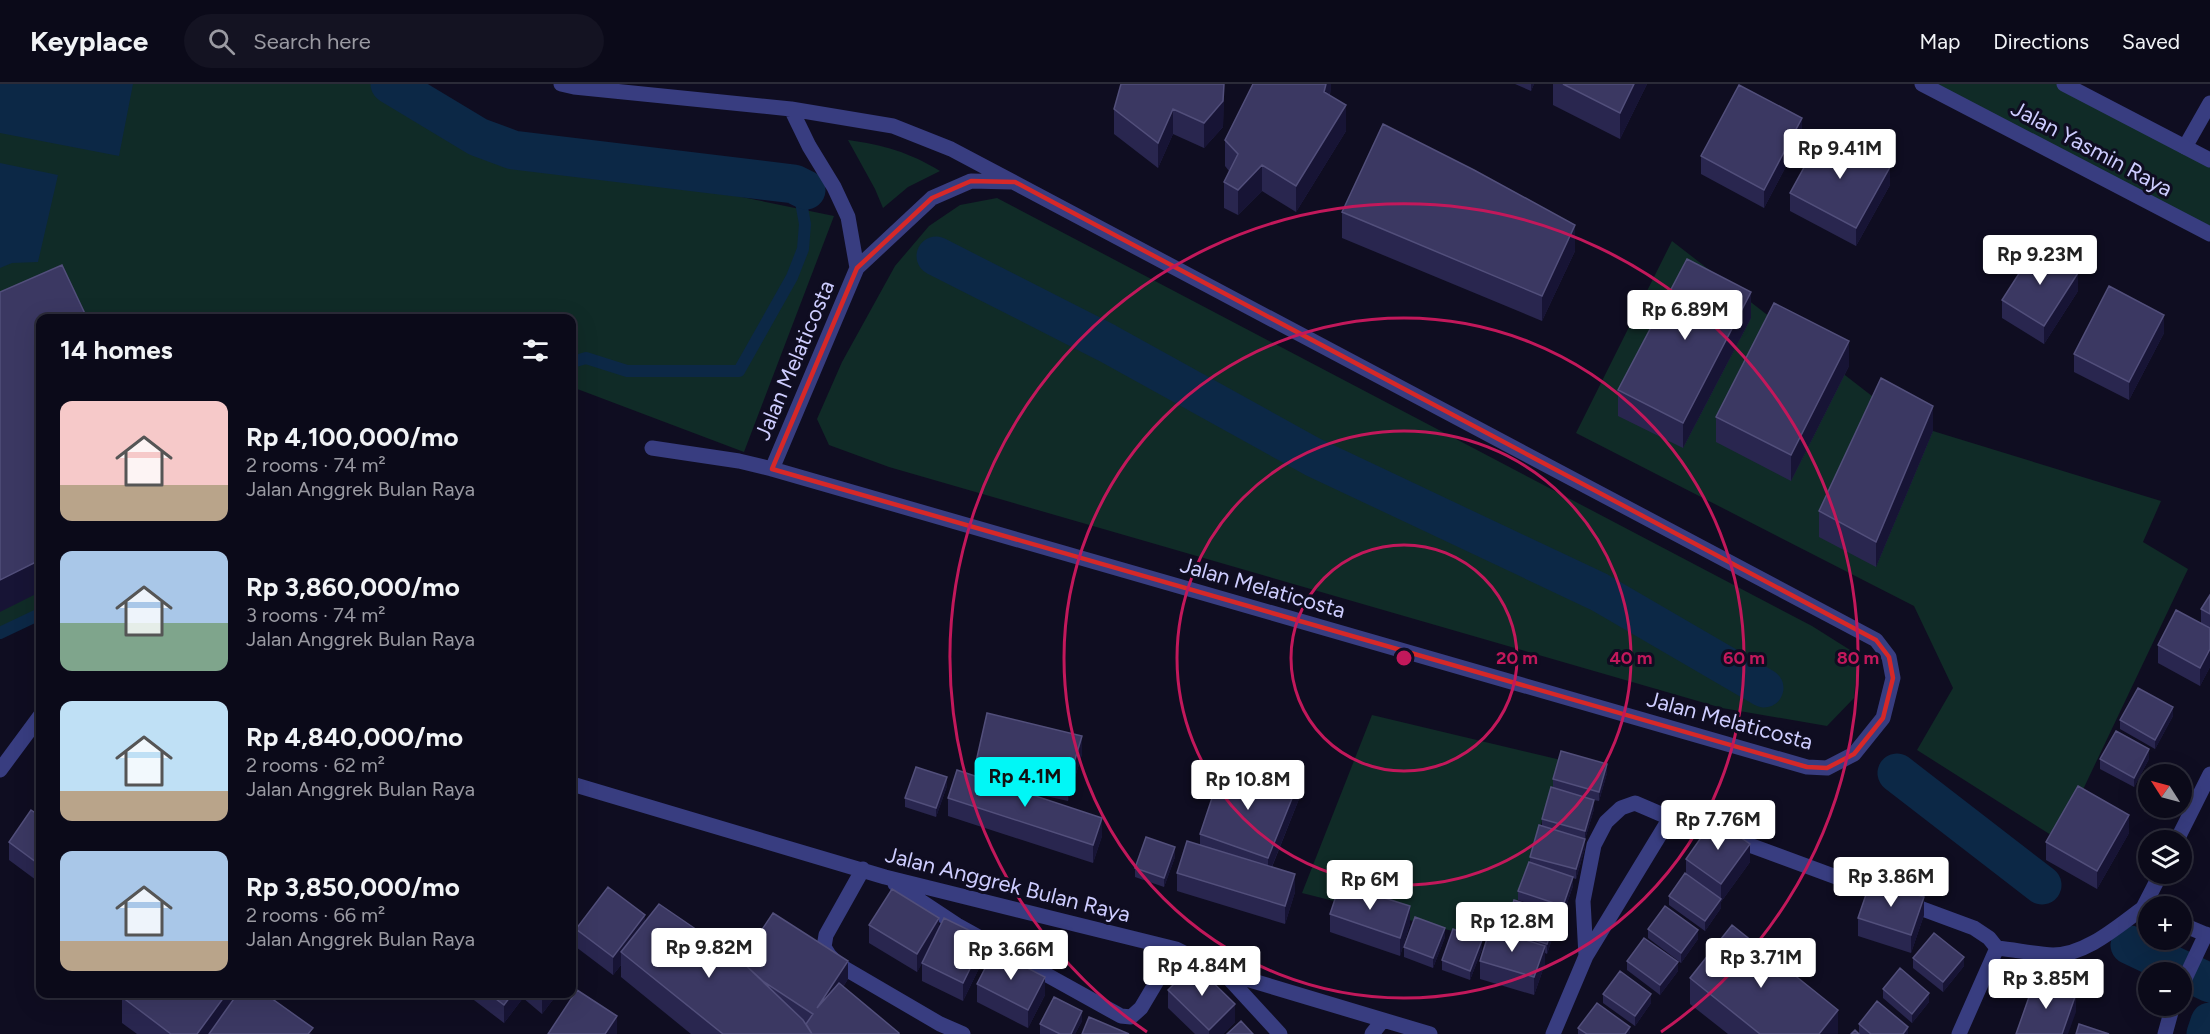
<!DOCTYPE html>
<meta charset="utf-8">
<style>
:root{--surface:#0b0a19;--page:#141322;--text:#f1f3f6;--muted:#9a9aa2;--line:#2b2b38;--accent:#01f7f6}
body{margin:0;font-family:Figtree,sans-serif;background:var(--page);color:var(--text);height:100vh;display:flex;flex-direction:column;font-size:22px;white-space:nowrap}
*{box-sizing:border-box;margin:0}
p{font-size:20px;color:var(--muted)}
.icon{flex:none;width:33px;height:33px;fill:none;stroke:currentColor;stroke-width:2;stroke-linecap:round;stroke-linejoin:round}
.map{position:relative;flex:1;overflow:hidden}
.sheet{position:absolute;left:36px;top:230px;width:540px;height:684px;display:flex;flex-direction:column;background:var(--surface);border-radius:12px;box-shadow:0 6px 24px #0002,0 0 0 2px var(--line)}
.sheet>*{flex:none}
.needle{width:39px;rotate:306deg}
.buttons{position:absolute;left:2138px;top:680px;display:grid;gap:12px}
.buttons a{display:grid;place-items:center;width:54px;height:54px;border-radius:50%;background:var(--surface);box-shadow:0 6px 24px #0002,0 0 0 2px var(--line);font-size:30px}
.price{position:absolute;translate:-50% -51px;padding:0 14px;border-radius:6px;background:#fff;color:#222;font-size:20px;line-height:39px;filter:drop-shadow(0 2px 3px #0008)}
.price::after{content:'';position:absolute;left:50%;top:36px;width:18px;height:14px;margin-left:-9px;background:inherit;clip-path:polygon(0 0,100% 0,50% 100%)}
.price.current{background:var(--accent);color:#111}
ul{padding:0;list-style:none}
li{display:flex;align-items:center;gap:18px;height:150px;padding:0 24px}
li span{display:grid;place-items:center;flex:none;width:168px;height:120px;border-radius:12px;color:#555}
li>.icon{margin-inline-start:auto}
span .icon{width:72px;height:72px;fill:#fffc;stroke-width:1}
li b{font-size:26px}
h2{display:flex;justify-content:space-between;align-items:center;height:72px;padding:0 24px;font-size:26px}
header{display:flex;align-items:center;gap:36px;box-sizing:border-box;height:84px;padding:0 30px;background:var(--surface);border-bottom:2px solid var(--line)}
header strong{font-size:28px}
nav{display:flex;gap:33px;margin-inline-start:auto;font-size:21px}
.search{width:420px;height:54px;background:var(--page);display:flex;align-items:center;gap:15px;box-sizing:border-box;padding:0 21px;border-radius:33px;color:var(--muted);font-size:22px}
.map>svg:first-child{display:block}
.green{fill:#102b27}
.water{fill:#0c2846}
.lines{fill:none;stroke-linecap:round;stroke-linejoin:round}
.stream{stroke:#0c2846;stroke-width:12}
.canal{stroke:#0c2846;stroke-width:39}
.minor{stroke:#383d80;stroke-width:15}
.tertiary{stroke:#383d80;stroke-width:15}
.wall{fill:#29264f}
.shaded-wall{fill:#171435}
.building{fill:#3b3862;stroke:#524f7b;stroke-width:1.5}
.marked{fill:none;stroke:#d62828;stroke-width:4.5;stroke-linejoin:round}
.ring{fill:none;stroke:#c2185b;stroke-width:3}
.labels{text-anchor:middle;stroke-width:6;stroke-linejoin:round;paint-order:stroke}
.street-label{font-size:22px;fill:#cecdff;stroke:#0f0d21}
.centre{fill:#c2185b;stroke:#0f0d21;stroke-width:3}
.ring-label{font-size:18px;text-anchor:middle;font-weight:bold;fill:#c2185b;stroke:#0f0d21;stroke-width:6;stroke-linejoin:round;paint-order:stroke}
</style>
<header>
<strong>Keyplace</strong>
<div class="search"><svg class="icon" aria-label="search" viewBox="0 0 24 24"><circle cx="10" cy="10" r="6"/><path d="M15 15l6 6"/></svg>Search here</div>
<nav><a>Map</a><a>Directions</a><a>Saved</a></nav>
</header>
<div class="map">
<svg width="2210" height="950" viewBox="0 0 2210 950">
<rect width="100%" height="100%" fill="#0f0d21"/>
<path class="green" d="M 0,0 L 388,0 L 513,66 L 834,132 L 744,368 L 572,303 L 572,234 L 40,234 L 40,526 L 0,545 Z
M 1921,0 L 2064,0 L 2210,76 L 2210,151 Z
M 848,56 C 883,61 909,68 940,87 L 908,103 L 883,124 L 875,105 Z
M 997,114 L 1812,542 L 1858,571 L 1854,614 L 1827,642 L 1722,624 L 889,383 L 829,361 L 817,335 L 842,278 L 895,182 L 929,142 L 960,121 Z
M 1672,157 L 1881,319 L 1933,347 L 2161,417 L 2143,458 L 2188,485 L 2059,756 L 1917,666 L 1953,604 L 1914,522 L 1576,349 Z
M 1372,631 L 1561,676 L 1504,860 L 1302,809 Z"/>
<path class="water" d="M 0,0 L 133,0 L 119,72 L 0,49 Z
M 0,79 L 58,91 L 38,178 L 12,179 L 0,184 Z"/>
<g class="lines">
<path class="stream" d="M 572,278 L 586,274 L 627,287 L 739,287 L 792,193 L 803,165 L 805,140 L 801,118 L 794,100
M 0,549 L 40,530"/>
<path class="canal" d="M 390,0 L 478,53 L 513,66 L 794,100 L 806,106
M 936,172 L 1107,259 L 1313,373 L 1599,508 L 1764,604
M 1897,689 L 2042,801
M 2130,861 L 2210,899
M 2206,950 L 2210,938"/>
<path class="minor" d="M 561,0 L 574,3 L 791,25 L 893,42 L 951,65 L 1876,556 L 1889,573 L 1893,594 L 1883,634 L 1854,670 L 1827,684 L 1807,683 L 772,385 L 739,377 L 652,364
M 791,25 L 809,62 L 834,103 L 848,133 L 857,184 L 932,114 L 971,97 L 1012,98
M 2185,63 L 2210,19
M 772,385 L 857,184
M 0,686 L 40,632
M 572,700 L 885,793 L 1176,865 L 1223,888 L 1430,950
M 2177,756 L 2210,690
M 863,785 L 826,851 L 824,863 L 829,871 L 839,881 L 940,940 L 963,950
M 895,800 L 957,841 L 1121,932 L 1131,933 L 1141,924 L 1176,865
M 2143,824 L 2161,789
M 2181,840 L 2210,852
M 1586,872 L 1583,817 L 1594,761 L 1606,738 L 1621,724 L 1635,719 L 1670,734
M 1223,888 L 1280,950
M 2181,903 L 2206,850
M 1372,950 L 1383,936
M 1553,950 L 1586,872 L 1670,734 L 1687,738 L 1974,844 L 1989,854 L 1997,864 C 2016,866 2035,870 2053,871 C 2086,871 2118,842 2143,824 L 2148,826
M 1959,950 L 1997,864
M 2165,950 L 2173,921"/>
<path class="tertiary" d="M 1922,0 L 2210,150
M 2064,0 L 2210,76"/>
</g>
<path class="wall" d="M 1224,0 L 1223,43 L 1204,64 L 1173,50 L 1158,84 L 1114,50 L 1114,25 Z
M 1331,0 L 1330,11 L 1346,47 L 1296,128 L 1262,107 L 1238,131 L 1224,124 L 1224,98 L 1229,87 L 1225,82 L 1225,56 Z
M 1515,0 L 1534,0 L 1531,7 Z
M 1553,0 L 1647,0 L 1620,55 L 1553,21 Z
M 1802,52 L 1764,124 L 1701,90 L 1701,72 Z
M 1890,101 L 1856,162 L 1790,127 L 1790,109 Z
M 1342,128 L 1575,167 L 1542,237 L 1342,154 Z
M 2078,207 L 2044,260 L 2002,234 L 2002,216 Z
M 1751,234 L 1683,364 L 1618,332 L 1618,306 Z
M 2164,249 L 2129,316 L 2074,288 L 2074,270 Z
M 1849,282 L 1791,397 L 1716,358 L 1716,333 Z
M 1933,347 L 1876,483 L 1819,453 L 1819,427 Z
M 2210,511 L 2210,583 L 2200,602 L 2158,579 L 2158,561 L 2201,540 L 2201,525 Z
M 2173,632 L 2155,665 L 2120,645 L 2120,636 Z
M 1082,670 L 1068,717 L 1015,705 L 1102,752 L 1093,779 L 948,732 L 948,714 L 976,692 L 976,678 Z
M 2100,675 L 2149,675 L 2134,703 L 2100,685 Z
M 1607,689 L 1599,717 L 1594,716 L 1594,725 L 1585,755 L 1585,764 L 1576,795 L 1573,794 L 1573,802 L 1563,831 L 1518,816 L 1518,807 L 1530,778 L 1530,773 L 1542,742 L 1542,735 L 1553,704 L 1553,695 Z
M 947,702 L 936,733 L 905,723 L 905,714 Z
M 1299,715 L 1272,783 L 1295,808 L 1285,840 L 1177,807 L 1177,789 L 1200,761 L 1200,750 Z
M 40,732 L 40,799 L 9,776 L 9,758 Z
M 2129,749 L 2097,805 L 2046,776 L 2046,758 Z
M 1175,773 L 1164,803 L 1135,793 L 1135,784 Z
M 1686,775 L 1750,778 L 1721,818 L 1721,824 L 1705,847 L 1669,821 L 1669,812 L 1686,790 Z
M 1330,830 L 1410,840 L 1400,872 L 1330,848 Z
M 1924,831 L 1911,869 L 1858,852 L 1858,834 Z
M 645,838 L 741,877 L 848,895 L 843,903 L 899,950 L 691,950 L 621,893 L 621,881 L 613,891 L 576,863 L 576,845 Z
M 1557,840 L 1547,870 L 1545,869 L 1545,880 L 1534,911 L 1480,895 L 1480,877 L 1505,850 L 1505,847 Z
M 869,841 L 939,844 L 985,872 L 963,917 L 922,897 L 922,879 L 917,888 L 869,859 Z
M 1648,845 L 1698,855 L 1681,879 L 1648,854 Z
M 1445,853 L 1433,884 L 1404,873 L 1404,863 Z
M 1482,865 L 1470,896 L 1442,886 L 1442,876 Z
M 1913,874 L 1964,882 L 1943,908 L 1913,884 Z
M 1627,877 L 1678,887 L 1660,911 L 1627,886 Z
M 1690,894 L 1838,950 L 1728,950 L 1690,920 Z
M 977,900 L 1045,911 L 1028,944 L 977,918 Z
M 1883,905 L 1929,918 L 1912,939 L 1883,914 Z
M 1168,906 L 1235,938 L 1223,950 L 1195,950 L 1168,924 Z
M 470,909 L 558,909 L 542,930 L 523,914 L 504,939 L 470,913 Z
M 1603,910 L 1651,919 L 1635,942 L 1603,919 Z
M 122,913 L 313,950 L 137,950 L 122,939 Z
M 1082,937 L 1075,950 L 1040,950 L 1040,940 Z
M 1859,940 L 1908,950 L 1859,950 Z
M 1578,944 L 1630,950 L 1578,950 Z"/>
<path class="shaded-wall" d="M 1224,0 L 1224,11 L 1223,43 L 1204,64 L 1204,39 Z
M 1326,0 L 1331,0 L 1331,4 L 1324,33 L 1324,8 Z
M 1531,0 L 1534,0 L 1531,7 Z
M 1634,0 L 1647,0 L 1620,55 L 1620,29 Z
M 1346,21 L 1346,47 L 1296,128 L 1296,102 Z
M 1173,25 L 1173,50 L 1158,84 L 1158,59 Z
M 1802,34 L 1802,52 L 1764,124 L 1764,106 Z
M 1262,81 L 1262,107 L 1238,131 L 1238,106 Z
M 1890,83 L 1890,101 L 1856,162 L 1856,144 Z
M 1575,141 L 1575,167 L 1542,237 L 1542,212 Z
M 2078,189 L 2078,207 L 2044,260 L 2044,242 Z
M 1751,208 L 1751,234 L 1683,364 L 1683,339 Z
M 2164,231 L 2164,249 L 2129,316 L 2129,298 Z
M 1849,257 L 1849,282 L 1791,397 L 1791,371 Z
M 1933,322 L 1933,347 L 1876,483 L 1876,458 Z
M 40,476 L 40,508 L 0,528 L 0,496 Z
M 2210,565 L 2210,583 L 2200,602 L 2200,584 Z
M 2173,623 L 2173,632 L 2155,665 L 2155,656 Z
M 1082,652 L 1082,670 L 1068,717 L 1068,699 Z
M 2149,665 L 2149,675 L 2134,703 L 2134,694 Z
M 1607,680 L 1607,689 L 1599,717 L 1599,708 Z
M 947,693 L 947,702 L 936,733 L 936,724 Z
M 1299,697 L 1299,715 L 1268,792 L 1268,774 Z
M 1594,716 L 1594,725 L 1585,755 L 1585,764 L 1576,795 L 1576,785 L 1585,756 L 1585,747 Z
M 2129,731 L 2129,749 L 2097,805 L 2097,787 Z
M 1102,734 L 1102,752 L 1093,779 L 1093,761 Z
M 1750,760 L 1750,778 L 1721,818 L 1721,800 Z
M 1175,763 L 1175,773 L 1164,803 L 1164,794 Z
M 1295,790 L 1295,808 L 1285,840 L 1285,822 Z
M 1573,793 L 1573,802 L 1563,831 L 1563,822 Z
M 1924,813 L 1924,831 L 1911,869 L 1911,851 Z
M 1721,815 L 1721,824 L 1705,847 L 1705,837 Z
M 1410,822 L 1410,840 L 1400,872 L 1400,854 Z
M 1557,830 L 1557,840 L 1547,870 L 1547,860 Z
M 645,831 L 645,849 L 621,868 L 621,881 L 613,891 L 613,873 Z
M 939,834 L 939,852 L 917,888 L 917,870 Z
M 1445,844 L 1445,853 L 1433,884 L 1433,874 Z
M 1698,846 L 1698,855 L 1681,879 L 1681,869 Z
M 985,854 L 985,872 L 963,917 L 963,899 Z
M 1482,856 L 1482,865 L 1470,896 L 1470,887 Z
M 1545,862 L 1545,880 L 1534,911 L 1534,893 Z
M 1964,873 L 1964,882 L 1943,908 L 1943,898 Z
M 848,877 L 848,895 L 817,942 L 817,924 Z
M 1678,878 L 1678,887 L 1660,911 L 1660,901 Z
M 1045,893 L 1045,911 L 1028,944 L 1028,926 Z
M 227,909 L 243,909 L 216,950 L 197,950 Z
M 513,909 L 523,909 L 523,914 L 504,939 L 504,921 Z
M 544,909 L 558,909 L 542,930 L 542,912 Z
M 1929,909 L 1929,918 L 1912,939 L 1912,930 Z
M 1651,910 L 1651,919 L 1635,942 L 1635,932 Z
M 2076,910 L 2076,928 L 2068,950 L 2062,950 Z
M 1235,920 L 1235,938 L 1223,950 L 1209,950 L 1209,946 Z
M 1838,926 L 1838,950 L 1819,950 Z
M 1082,927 L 1082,937 L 1075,950 L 1071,950 Z
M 617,932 L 617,950 L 605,950 Z
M 1630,943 L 1630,950 L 1625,950 Z
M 1908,943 L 1908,950 L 1903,950 Z"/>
<path class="building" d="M 1121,0 L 1224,0 L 1223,17 L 1204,39 L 1173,25 L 1158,59 L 1114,25 Z
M 1253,0 L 1326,0 L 1324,8 L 1346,21 L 1296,102 L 1262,81 L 1238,106 L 1224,98 L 1238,70 L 1225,56 Z
M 1563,0 L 1634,0 L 1620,29 Z
M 1739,1 L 1802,34 L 1764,106 L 1701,72 Z
M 1383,40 L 1474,86 L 1575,141 L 1542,212 L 1342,128 Z
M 1824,47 L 1890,83 L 1856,144 L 1790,109 Z
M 2036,163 L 2078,189 L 2044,242 L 2002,216 Z
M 1687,175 L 1751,208 L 1683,339 L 1618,306 Z
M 62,181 L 87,234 L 40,234 L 40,476 L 0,496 L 0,208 Z
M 2109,202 L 2164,231 L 2129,298 L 2074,270 Z
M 1774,219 L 1849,257 L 1791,371 L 1716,333 Z
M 1881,294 L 1933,322 L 1876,458 L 1819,427 Z
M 2210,511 L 2210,530 L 2201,525 Z
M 2176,526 L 2210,544 L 2210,565 L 2200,584 L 2158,561 Z
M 2138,604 L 2173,623 L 2155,656 L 2120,636 Z
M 987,629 L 1082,652 L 1068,699 L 976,678 Z
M 2116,647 L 2149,665 L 2134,694 L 2100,675 Z
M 1561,667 L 1607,680 L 1599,708 L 1553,695 Z
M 916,683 L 947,693 L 936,724 L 905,714 Z
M 957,686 L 1102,734 L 1093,761 L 948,714 Z
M 1221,687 L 1299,697 L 1268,774 L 1200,750 Z
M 2078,702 L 2129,731 L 2097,787 L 2046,758 Z
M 1551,703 L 1594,716 L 1585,747 L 1542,735 Z
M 31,726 L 40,732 L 40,781 L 9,758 Z
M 1714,735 L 1750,760 L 1721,800 L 1686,775 Z
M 1539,741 L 1585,755 L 1576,785 L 1530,773 Z
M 1146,753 L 1175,763 L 1164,794 L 1135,784 Z
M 1187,757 L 1295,790 L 1285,822 L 1177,789 Z
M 1529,778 L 1573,793 L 1563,822 L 1518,807 Z
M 1685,789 L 1721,815 L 1705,837 L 1669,812 Z
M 1871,796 L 1924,813 L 1911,851 L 1858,834 Z
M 1340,800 L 1410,822 L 1400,854 L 1330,830 Z
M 608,803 L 645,831 L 613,873 L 576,845 Z
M 892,805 L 939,834 L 917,870 L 869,841 Z
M 1514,816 L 1557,830 L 1547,860 L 1505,847 Z
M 659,820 L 738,874 L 803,936 L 812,950 L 723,950 L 621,868 Z
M 1665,822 L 1698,846 L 1681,869 L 1648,845 Z
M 773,829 L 848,877 L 817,924 L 839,899 L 899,949 L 899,950 L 812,950 L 806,940 L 813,930 L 764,898 L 741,877 Z
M 1415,833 L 1445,844 L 1433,874 L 1404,863 Z
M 944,834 L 985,854 L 963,899 L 922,879 Z
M 1732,841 L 1838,926 L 1819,950 L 1760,950 L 1690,894 Z
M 1453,845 L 1482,856 L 1470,887 L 1442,876 Z
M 1490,845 L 1545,862 L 1534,893 L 1480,877 Z
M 1934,849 L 1964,873 L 1943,898 L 1913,874 Z
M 1644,854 L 1678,878 L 1660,901 L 1627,877 Z
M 994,867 L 1045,893 L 1028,926 L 977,900 Z
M 1194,880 L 1235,920 L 1209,946 L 1168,906 Z
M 1900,884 L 1929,909 L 1912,930 L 1883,905 Z
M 1620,887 L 1651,910 L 1635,932 L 1603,910 Z
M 2035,896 L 2076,910 L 2062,950 L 2016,950 Z
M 577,906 L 617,932 L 605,950 L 548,950 Z
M 126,909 L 227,909 L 197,950 L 171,950 L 122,913 Z
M 238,909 L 264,909 L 313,944 L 308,950 L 209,950 Z
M 488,909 L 513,909 L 504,921 Z
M 1054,913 L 1082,927 L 1071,950 L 1060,950 L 1040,940 Z
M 1877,917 L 1908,943 L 1903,950 L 1871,950 L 1859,940 Z
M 1597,919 L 1630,943 L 1625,950 L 1587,950 L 1578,944 Z
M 1089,933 L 1129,950 L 1082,950 Z
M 1241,937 L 1253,950 L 1227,950 Z
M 2079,940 L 2109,950 L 2076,950 Z
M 1855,946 L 1859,950 L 1851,950 Z"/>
<path class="marked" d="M 971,97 L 1015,98 L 1876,556 L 1889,573 L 1893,594 L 1883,634 L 1854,670 L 1827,684 L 1807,683 L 772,385 L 857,184 L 932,114 Z"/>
<g class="ring">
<circle cx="1404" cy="574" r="113"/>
<circle cx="1404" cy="574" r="227"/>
<circle cx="1404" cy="574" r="340"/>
<path d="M1147 948A454 454 0 1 1 1661 948"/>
</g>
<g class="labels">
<g class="street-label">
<text transform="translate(2092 64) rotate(28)" y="8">Jalan Yasmin Raya</text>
<text transform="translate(794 276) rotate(-67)" y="8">Jalan Melaticosta</text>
<text transform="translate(1263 503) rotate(16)" y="8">Jalan Melaticosta</text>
<text transform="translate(1730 636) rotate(15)" y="8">Jalan Melaticosta</text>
<text transform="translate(1008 800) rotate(14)" y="8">Jalan Anggrek Bulan Raya</text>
</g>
</g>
<circle cx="1404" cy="574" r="9" class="centre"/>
<g class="ring-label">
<text x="1517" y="580">20 m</text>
<text x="1631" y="580">40 m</text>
<text x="1744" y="580">60 m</text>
<text x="1858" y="580">80 m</text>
</g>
</svg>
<div class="buttons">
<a><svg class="needle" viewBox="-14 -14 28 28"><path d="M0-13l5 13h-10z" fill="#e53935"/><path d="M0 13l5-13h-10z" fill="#9a9aa2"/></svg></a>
<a><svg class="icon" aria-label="layers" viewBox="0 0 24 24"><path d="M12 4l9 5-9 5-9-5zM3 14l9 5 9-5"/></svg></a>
<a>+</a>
<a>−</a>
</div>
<b class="price" style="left:1840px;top:96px">Rp 9.41M</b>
<b class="price" style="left:2040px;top:202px">Rp 9.23M</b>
<b class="price" style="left:1685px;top:257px">Rp 6.89M</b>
<b class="price current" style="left:1025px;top:724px">Rp 4.1M</b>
<b class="price" style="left:1248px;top:727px">Rp 10.8M</b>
<b class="price" style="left:1718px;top:767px">Rp 7.76M</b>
<b class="price" style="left:1891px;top:824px">Rp 3.86M</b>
<b class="price" style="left:1370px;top:827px">Rp 6M</b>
<b class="price" style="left:1512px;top:869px">Rp 12.8M</b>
<b class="price" style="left:709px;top:895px">Rp 9.82M</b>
<b class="price" style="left:1011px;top:897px">Rp 3.66M</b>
<b class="price" style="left:1761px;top:905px">Rp 3.71M</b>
<b class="price" style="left:1202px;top:913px">Rp 4.84M</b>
<b class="price" style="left:2046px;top:926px">Rp 3.85M</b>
<section class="sheet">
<h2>14 homes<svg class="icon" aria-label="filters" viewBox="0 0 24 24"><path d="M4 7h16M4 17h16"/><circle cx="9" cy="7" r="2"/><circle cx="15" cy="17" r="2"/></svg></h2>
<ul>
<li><span style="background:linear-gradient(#f6c9c9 70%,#b9a48a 0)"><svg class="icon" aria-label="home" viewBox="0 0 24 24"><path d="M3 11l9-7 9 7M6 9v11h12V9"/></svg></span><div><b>Rp 4,100,000/mo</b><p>2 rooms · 74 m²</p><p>Jalan Anggrek Bulan Raya</p></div></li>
<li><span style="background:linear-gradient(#a9c7e8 60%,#7fa58c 0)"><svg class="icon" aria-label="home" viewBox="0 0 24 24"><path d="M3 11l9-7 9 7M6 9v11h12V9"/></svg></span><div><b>Rp 3,860,000/mo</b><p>3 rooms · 74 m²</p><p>Jalan Anggrek Bulan Raya</p></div></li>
<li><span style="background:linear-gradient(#bfe0f5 75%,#b9a48a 0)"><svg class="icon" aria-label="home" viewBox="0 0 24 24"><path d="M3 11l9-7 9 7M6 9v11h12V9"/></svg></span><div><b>Rp 4,840,000/mo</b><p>2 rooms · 62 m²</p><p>Jalan Anggrek Bulan Raya</p></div></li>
<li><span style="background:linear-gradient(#a9c7e8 75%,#b9a48a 0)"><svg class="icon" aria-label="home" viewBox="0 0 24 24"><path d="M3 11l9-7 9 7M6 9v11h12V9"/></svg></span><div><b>Rp 3,850,000/mo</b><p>2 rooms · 66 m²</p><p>Jalan Anggrek Bulan Raya</p></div></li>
</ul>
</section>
</div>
